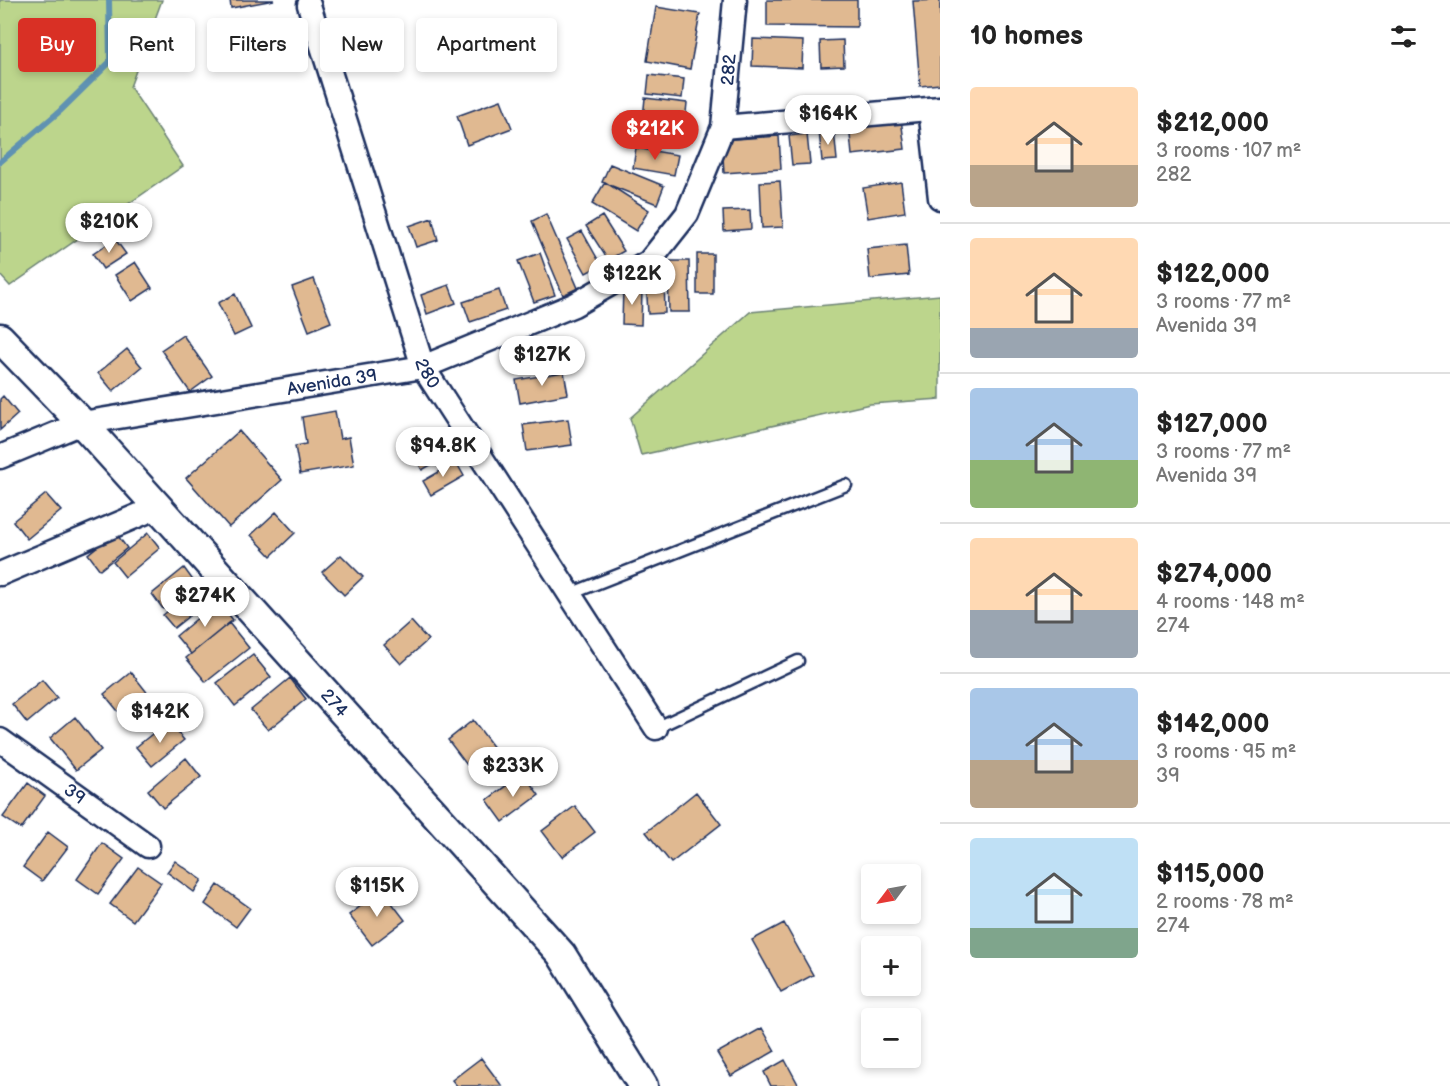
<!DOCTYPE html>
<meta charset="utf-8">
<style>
:root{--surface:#fff;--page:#f2f2f2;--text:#222;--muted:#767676;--line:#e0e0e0;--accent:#d93025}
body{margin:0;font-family:"Balsamiq Sans",sans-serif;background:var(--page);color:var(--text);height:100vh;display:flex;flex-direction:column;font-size:22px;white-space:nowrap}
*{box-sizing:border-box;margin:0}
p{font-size:20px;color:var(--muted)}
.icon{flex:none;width:33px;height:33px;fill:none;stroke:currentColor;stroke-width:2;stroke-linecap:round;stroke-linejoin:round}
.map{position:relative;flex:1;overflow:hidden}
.details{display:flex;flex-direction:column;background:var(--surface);width:510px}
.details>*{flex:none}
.top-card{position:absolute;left:18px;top:18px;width:570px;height:54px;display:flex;gap:12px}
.needle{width:39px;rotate:238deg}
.controls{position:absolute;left:861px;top:864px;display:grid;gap:12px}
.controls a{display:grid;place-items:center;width:60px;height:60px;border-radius:6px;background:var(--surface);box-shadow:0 3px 9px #0003;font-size:30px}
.price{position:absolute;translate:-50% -51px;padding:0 14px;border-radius:21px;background:#fff;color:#222;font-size:20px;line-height:39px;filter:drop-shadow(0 2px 3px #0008)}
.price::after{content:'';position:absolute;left:50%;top:36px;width:18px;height:14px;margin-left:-9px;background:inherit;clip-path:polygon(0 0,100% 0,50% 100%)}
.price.selected{background:var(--accent);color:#fff}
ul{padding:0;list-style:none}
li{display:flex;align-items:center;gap:18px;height:150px;padding:0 30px}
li+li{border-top:2px solid var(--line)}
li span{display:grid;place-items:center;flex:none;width:168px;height:120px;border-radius:6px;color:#555}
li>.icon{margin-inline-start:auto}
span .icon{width:72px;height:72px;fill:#fffc;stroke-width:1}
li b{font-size:26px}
h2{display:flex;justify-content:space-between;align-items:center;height:72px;padding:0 30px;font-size:26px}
.tag{padding:0 21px;border-radius:6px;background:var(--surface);box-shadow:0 3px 9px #0003;font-size:21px;line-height:54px}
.tag.selected{background:var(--accent);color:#fff}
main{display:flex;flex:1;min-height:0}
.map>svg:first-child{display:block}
.green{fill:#bcd58c;stroke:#6c8275;stroke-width:1.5}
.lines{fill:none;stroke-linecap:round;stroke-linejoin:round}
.stream{stroke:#5e92b2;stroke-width:6}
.building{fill:#e0b991;stroke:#1b2f5e;stroke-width:1.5}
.service-casing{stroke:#1b2f5e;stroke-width:15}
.minor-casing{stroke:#1b2f5e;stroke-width:27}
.tertiary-casing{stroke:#1b2f5e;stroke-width:33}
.service{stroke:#fff;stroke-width:10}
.minor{stroke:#fff;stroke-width:22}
.tertiary{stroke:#fff;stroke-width:28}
.labels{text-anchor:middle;stroke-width:4.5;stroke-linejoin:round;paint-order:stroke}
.street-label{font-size:18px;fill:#1b2f5e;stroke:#fff}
</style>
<main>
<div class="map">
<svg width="940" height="1086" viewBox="0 0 940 1086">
<rect width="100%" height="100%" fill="#fff"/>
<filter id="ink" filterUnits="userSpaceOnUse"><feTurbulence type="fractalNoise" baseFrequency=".0167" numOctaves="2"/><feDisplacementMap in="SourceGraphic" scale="12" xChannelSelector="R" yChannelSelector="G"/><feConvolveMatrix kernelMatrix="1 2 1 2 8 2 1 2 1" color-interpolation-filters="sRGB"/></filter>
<g filter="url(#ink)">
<path class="green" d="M 0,0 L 162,0 L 130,87 L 183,166 L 10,286 L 0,275 Z
M 940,295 L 940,399 L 870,404 L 641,455 L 630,418 L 750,312 Z"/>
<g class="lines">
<path class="stream" d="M 0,162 L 60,111 L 110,62 L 109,0"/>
</g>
<path class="building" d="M 230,0 L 274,0 L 231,8 Z
M 767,0 L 857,0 L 857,27 L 767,26 Z
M 940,0 L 940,84 L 920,86 L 913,1 Z
M 656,7 L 700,14 L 690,69 L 647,61 Z
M 289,34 L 294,51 L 230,68 L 225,51 Z
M 753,39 L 803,41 L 802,68 L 752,66 Z
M 843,40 L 844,66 L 821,67 L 820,41 Z
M 649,75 L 684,79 L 682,98 L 647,94 Z
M 645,98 L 687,103 L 685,122 L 643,118 Z
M 501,100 L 512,128 L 467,145 L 457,116 Z
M 901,119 L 905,149 L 852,155 L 849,125 Z
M 635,125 L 680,128 L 679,142 L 634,138 Z
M 834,130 L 837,160 L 822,161 L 819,131 Z
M 807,134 L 810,164 L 792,165 L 789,136 Z
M 779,136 L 781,169 L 724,173 L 722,140 Z
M 636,148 L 678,155 L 674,175 L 633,168 Z
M 610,164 L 664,186 L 657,204 L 602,182 Z
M 780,181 L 783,227 L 762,228 L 760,182 Z
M 605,182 L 649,210 L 636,231 L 592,204 Z
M 901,182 L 905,212 L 868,218 L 863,188 Z
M 750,210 L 751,229 L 724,231 L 723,211 Z
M 546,214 L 578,288 L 563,295 L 532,221 Z
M 602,216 L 624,251 L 608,260 L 586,226 Z
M 432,218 L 438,240 L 416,247 L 409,226 Z
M 582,231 L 601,265 L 586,273 L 567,239 Z
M 115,239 L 126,254 L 103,269 L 93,254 Z
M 906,245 L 909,275 L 870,279 L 867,249 Z
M 540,253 L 555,295 L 534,302 L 518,261 Z
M 697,254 L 713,254 L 713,294 L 697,294 Z
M 668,261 L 689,261 L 690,312 L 669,312 Z
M 135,262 L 152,288 L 132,301 L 115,275 Z
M 664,278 L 665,313 L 648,314 L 646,279 Z
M 314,279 L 331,322 L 309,331 L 292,287 Z
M 449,285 L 456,303 L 427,314 L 421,295 Z
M 623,288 L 642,289 L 641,325 L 622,324 Z
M 499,290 L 506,310 L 470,322 L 463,302 Z
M 235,294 L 251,328 L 234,336 L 218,303 Z
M 183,335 L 212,376 L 190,392 L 161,350 Z
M 127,349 L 142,367 L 113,391 L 98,373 Z
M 564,372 L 568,394 L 520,403 L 516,380 Z
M 3,396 L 18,414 L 0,430 L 0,399 Z
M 335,411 L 340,439 L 349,437 L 354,465 L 300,474 L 295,446 L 306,444 L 302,417 Z
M 568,419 L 572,445 L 527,451 L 523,425 Z
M 239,431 L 282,480 L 229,527 L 186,478 Z
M 445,440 L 452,453 L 422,470 L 415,457 Z
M 456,462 L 464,476 L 431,495 L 423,481 Z
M 46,494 L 61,511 L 27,539 L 13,521 Z
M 276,512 L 295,533 L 271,556 L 251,535 Z
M 115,532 L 127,548 L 100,570 L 88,554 Z
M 148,533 L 160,548 L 125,577 L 113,562 Z
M 341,555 L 363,577 L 344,595 L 322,572 Z
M 184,568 L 195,583 L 163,609 L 152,594 Z
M 198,587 L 209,600 L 174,628 L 163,615 Z
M 218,601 L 233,620 L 191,654 L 176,636 Z
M 411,621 L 428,640 L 401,664 L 384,645 Z
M 229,623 L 249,648 L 206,682 L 186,658 Z
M 253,655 L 271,677 L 235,706 L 217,683 Z
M 131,672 L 153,700 L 126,721 L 104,694 Z
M 290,678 L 306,699 L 268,730 L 251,710 Z
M 42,680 L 57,698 L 27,723 L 12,704 Z
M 75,717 L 101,750 L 76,770 L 50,738 Z
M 473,720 L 498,753 L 473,773 L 448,740 Z
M 168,721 L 184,740 L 152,766 L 136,747 Z
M 186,758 L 201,777 L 163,808 L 148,790 Z
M 523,773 L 539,795 L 503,822 L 487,800 Z
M 28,783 L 45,796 L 21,829 L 3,817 Z
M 696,792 L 721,824 L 671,863 L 646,832 Z
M 575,806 L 595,832 L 562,857 L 542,831 Z
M 48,832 L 68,847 L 42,881 L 23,867 Z
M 102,843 L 124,859 L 98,894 L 77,879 Z
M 175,861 L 202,880 L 194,892 L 167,872 Z
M 138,867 L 161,883 L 133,921 L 110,904 Z
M 218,885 L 250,908 L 236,927 L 205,904 Z
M 382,890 L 405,920 L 372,945 L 349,915 Z
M 784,923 L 813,975 L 781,992 L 752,940 Z
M 762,1028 L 775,1051 L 731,1076 L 717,1053 Z
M 481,1058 L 502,1086 L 457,1086 L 452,1080 Z
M 785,1060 L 799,1086 L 771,1086 L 764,1072 Z"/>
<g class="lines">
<defs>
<path id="service" d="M 570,594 L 846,485
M 656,728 L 798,661"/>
<g id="minor">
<path id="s1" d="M 309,5 L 423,367 L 656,728"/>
<path d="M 930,109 L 940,198"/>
<path d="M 723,127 L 940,108"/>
<path id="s2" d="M 0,457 L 82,423 L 423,367 L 574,305 L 649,262 L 687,214 L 723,127 L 735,0"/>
<path d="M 0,574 L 158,507"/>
<path id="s3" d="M 0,740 L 148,846"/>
</g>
<g id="tertiary">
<path id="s4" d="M 0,338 L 82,423 L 158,507 L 561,954 L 643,1086"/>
</g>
</defs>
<use href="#service" class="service-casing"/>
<use href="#minor" class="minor-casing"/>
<use href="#tertiary" class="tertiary-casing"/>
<use href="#service" class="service"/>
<use href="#minor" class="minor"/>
<use href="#tertiary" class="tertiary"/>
</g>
</g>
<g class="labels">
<g class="street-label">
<text dy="6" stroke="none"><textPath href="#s2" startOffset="897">282</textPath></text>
<text dy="6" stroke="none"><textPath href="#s1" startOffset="387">280</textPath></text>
<text dy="6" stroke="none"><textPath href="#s2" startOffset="342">Avenida 39</textPath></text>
<text dy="6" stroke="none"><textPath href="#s4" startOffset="495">274</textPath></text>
<text dy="6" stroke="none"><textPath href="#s3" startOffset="92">39</textPath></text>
</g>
</g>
</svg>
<div class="controls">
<a><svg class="needle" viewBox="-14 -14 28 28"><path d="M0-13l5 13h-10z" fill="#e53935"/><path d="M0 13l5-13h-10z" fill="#767676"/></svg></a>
<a>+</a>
<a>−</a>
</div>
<b class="price" style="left:828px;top:146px">$164K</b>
<b class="price selected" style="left:655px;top:161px">$212K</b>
<b class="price" style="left:109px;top:254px">$210K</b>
<b class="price" style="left:632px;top:306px">$122K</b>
<b class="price" style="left:542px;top:387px">$127K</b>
<b class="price" style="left:443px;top:478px">$94.8K</b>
<b class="price" style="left:205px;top:628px">$274K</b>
<b class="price" style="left:160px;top:744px">$142K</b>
<b class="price" style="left:513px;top:798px">$233K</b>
<b class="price" style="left:377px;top:918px">$115K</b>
<div class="top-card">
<a class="tag selected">Buy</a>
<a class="tag">Rent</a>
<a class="tag">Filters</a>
<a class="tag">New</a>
<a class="tag">Apartment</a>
</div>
</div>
<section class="details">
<h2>10 homes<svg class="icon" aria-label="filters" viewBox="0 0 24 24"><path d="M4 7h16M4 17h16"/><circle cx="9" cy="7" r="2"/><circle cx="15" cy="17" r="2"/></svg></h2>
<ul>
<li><span style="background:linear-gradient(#ffd9b3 65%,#b9a48a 0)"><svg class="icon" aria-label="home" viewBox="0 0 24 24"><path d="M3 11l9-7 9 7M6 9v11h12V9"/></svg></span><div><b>$212,000</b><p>3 rooms · 107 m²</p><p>282</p></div></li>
<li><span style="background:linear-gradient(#ffd9b3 75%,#9aa5b1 0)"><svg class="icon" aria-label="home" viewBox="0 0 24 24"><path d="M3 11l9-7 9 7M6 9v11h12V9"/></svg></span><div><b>$122,000</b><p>3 rooms · 77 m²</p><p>Avenida 39</p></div></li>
<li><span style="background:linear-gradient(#a9c7e8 60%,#8fb573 0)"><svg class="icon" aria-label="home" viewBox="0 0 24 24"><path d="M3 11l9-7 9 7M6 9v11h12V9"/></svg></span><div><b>$127,000</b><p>3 rooms · 77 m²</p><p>Avenida 39</p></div></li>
<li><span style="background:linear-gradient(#ffd9b3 60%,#9aa5b1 0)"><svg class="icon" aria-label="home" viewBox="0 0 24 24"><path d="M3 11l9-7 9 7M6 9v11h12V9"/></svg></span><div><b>$274,000</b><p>4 rooms · 148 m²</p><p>274</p></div></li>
<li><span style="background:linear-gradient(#a9c7e8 60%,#b9a48a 0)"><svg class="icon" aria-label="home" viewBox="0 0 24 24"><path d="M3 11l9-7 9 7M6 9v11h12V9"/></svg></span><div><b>$142,000</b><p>3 rooms · 95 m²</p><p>39</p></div></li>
<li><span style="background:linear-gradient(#bfe0f5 75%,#7fa58c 0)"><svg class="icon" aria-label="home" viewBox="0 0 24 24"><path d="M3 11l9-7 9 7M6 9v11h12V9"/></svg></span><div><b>$115,000</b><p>2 rooms · 78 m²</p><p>274</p></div></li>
</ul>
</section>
</main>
